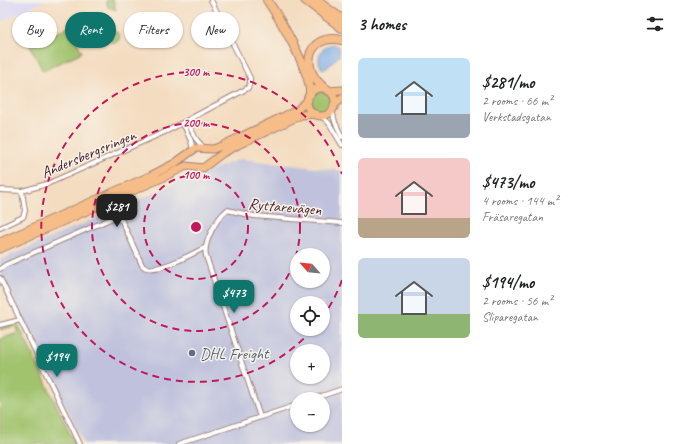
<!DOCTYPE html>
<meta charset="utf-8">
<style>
:root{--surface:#fff;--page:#f2f2f2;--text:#202124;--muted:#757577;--accent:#0f766e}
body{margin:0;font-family:Caveat,sans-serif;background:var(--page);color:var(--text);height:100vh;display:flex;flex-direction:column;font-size:15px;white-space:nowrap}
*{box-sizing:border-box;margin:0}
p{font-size:13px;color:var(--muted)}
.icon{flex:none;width:22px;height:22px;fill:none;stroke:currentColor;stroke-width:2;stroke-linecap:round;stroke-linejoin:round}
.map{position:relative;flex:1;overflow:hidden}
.drawer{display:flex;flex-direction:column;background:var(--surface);width:340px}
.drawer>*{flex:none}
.top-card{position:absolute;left:12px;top:12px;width:270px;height:36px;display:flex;gap:8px}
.needle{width:26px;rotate:297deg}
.fabs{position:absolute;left:290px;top:248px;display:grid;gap:8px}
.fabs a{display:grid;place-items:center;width:40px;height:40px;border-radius:50%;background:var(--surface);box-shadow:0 1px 3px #0004;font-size:20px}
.price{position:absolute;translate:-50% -34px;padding:0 9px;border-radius:8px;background:var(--accent);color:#fff;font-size:13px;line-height:26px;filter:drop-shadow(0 1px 2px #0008)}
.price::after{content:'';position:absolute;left:50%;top:24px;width:12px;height:9px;margin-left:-6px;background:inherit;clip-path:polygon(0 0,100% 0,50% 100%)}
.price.selected{background:#222;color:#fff}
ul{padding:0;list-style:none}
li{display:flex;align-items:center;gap:12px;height:100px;padding:0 16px}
li span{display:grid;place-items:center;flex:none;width:112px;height:80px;border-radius:6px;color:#555}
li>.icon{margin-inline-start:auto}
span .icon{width:48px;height:48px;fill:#fffc;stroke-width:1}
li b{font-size:17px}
h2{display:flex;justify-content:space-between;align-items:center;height:48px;padding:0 16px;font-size:17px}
.pill{padding:0 14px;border-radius:18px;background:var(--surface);box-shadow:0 1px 3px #0004;font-size:14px;line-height:36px}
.pill.selected{background:var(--accent);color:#fff}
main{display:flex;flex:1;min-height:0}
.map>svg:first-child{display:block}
.built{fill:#dad6f7}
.industrial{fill:#c0c2dd;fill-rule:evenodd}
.green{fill:#a1c36d;stroke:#76714c}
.water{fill:#7aabe5;stroke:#626588}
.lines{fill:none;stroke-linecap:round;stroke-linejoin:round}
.minor-casing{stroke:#9f7e76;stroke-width:6}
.trunk-casing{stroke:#9f7e76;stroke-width:9}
.motorway-casing{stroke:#9f7e76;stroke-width:10}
.minor{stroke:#fff;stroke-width:4}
.trunk{stroke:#f7bd88;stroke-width:7}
.motorway{stroke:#f7bd88;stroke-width:8}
.ring{fill:none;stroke:#c2185b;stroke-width:2;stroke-dasharray:7 5}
.service-dot{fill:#5c6f8a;stroke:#f7f3e8;stroke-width:1.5}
.labels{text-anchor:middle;stroke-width:3;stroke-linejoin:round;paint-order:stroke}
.street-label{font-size:16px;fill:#4a1f2b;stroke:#f7f3e8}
.service-label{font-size:16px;fill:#4e5e75;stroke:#f7f3e8;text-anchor:start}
.centre{fill:#c2185b;stroke:#f7f3e8;stroke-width:2}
.ring-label{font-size:12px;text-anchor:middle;font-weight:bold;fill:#c2185b;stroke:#f7f3e8;stroke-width:3;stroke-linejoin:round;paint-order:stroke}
</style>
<main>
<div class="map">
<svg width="342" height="444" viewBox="0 0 342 444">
<rect width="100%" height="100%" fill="#f7f3e8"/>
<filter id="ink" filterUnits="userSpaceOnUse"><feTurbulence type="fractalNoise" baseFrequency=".025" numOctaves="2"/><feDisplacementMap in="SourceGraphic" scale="8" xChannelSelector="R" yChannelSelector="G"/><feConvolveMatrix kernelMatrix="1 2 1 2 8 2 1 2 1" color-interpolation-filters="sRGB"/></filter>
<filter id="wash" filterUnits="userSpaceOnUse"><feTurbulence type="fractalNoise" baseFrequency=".012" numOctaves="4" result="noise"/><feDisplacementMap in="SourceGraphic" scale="16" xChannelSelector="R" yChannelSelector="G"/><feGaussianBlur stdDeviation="0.9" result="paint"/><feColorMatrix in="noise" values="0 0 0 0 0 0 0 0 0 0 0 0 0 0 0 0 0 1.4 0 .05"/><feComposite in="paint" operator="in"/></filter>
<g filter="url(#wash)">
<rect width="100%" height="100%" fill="#f4dcc0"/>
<path class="built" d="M 0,0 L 46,0 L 0,22 Z"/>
<path class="industrial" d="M 241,159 L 342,171 L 342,444 L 84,444 L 0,272 L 0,260 L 184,180 ZM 297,255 L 323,255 L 323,281 L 297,281 ZM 297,303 L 323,303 L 323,329 L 297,329 ZM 297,351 L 323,351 L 323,377 L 297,377 ZM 297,399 L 323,399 L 323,425 L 297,425 Z"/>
<path class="green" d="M 106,0 L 113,0 L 116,10 L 108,7 Z
M 69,27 L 82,52 L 43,71 L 30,46 Z
M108.5 37a5.5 5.5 0 1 1 11 0a5.5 5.5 0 1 1-11 0Z
M311 102a10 10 0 1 1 20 0a10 10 0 1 1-20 0Z
M 17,322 L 75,444 L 0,444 L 0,339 L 18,333 L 15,326 L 0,330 L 0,328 Z"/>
<path class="water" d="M 332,44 L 339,46 L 339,56 L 326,69 L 322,69 C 315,58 320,48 332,44 Z"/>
</g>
<g filter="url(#ink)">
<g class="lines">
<defs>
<path id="minor" d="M 332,110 L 335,122 L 342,137
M 320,115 L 329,123 L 342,145
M 187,121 L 196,139 L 203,147
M 183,123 L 191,141 L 193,150
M 0,190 L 22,191 L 47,184 L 167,131 L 248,88 L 250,83 L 250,78 L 211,0
M 0,228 L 23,217 L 25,211 L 22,191
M 0,269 L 5,265 L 115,217 L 122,221 L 142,265 C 151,277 192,254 204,248
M 0,278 L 80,444
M 0,325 L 20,320
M 313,399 L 342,389
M 260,417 L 206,256 C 203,243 216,219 227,210 L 254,216 L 342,223
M 179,444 L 297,405"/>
<path id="trunk" d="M307 102a14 14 0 1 1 28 0a14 14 0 1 1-28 0Z
M 329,91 L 342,90
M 334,105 L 342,98
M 0,242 L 152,175 L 175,163 L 196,148 L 213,149 L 219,147 L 297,110 L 308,100
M 0,249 L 162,178 L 186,166 L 203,168 L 223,153 L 238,145 L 301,115 L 316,114"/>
<path id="motorway" d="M 267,0 C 280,19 312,73 310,94
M 305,0 L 342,28
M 316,0 L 342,19
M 327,89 C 298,72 306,32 342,40"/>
</defs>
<use href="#minor" class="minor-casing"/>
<use href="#trunk" class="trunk-casing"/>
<use href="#motorway" class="motorway-casing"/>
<use href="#minor" class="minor"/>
<use href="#trunk" class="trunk"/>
<use href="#motorway" class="motorway"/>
</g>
</g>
<g class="ring">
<circle cx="196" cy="227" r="52"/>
<circle cx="196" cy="227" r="104"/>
<path d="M342 280A155 155 0 0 1 324 315M312 330A155 155 0 1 1 342 174"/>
</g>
<circle class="service-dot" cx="192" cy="353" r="4"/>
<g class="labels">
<g class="street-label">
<text transform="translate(88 153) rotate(-23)" y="6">Andersbergsringen</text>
<text transform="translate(285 206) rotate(5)" y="6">Ryttarevägen</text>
</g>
<g class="service-label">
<text x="200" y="359">DHL Freight</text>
</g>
</g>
<circle cx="196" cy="227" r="6" class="centre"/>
<g class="ring-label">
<text x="196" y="76">300 m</text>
<text x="196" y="127">200 m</text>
<text x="196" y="179">100 m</text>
</g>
</svg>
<div class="fabs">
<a><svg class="needle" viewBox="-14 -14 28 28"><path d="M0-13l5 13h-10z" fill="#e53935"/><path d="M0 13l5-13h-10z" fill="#757577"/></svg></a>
<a><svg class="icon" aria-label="locate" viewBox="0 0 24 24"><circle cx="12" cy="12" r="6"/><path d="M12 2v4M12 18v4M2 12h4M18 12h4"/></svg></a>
<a>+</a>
<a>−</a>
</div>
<b class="price selected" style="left:117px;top:228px">$281</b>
<b class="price" style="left:234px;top:314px">$473</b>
<b class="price" style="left:57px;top:378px">$194</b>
<div class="top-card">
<a class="pill">Buy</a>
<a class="pill selected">Rent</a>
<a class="pill">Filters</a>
<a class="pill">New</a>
</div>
</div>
<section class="drawer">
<h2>3 homes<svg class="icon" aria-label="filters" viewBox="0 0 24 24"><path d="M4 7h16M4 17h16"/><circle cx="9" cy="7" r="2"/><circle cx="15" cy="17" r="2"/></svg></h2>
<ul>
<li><span style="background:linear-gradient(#bfe0f5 70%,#9aa5b1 0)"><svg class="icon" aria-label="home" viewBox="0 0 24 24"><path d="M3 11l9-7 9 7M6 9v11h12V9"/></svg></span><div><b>$281/mo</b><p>2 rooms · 66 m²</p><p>Verkstadsgatan</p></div></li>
<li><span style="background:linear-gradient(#f6c9c9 75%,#b9a48a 0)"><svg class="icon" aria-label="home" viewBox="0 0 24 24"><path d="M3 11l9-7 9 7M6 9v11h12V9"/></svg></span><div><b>$473/mo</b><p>4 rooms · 144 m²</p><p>Fräsaregatan</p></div></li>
<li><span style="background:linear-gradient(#c9d6e8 70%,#8fb573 0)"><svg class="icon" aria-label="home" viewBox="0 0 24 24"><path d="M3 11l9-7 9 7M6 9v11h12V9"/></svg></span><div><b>$194/mo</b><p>2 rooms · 56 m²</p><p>Sliparegatan</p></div></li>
</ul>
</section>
</main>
